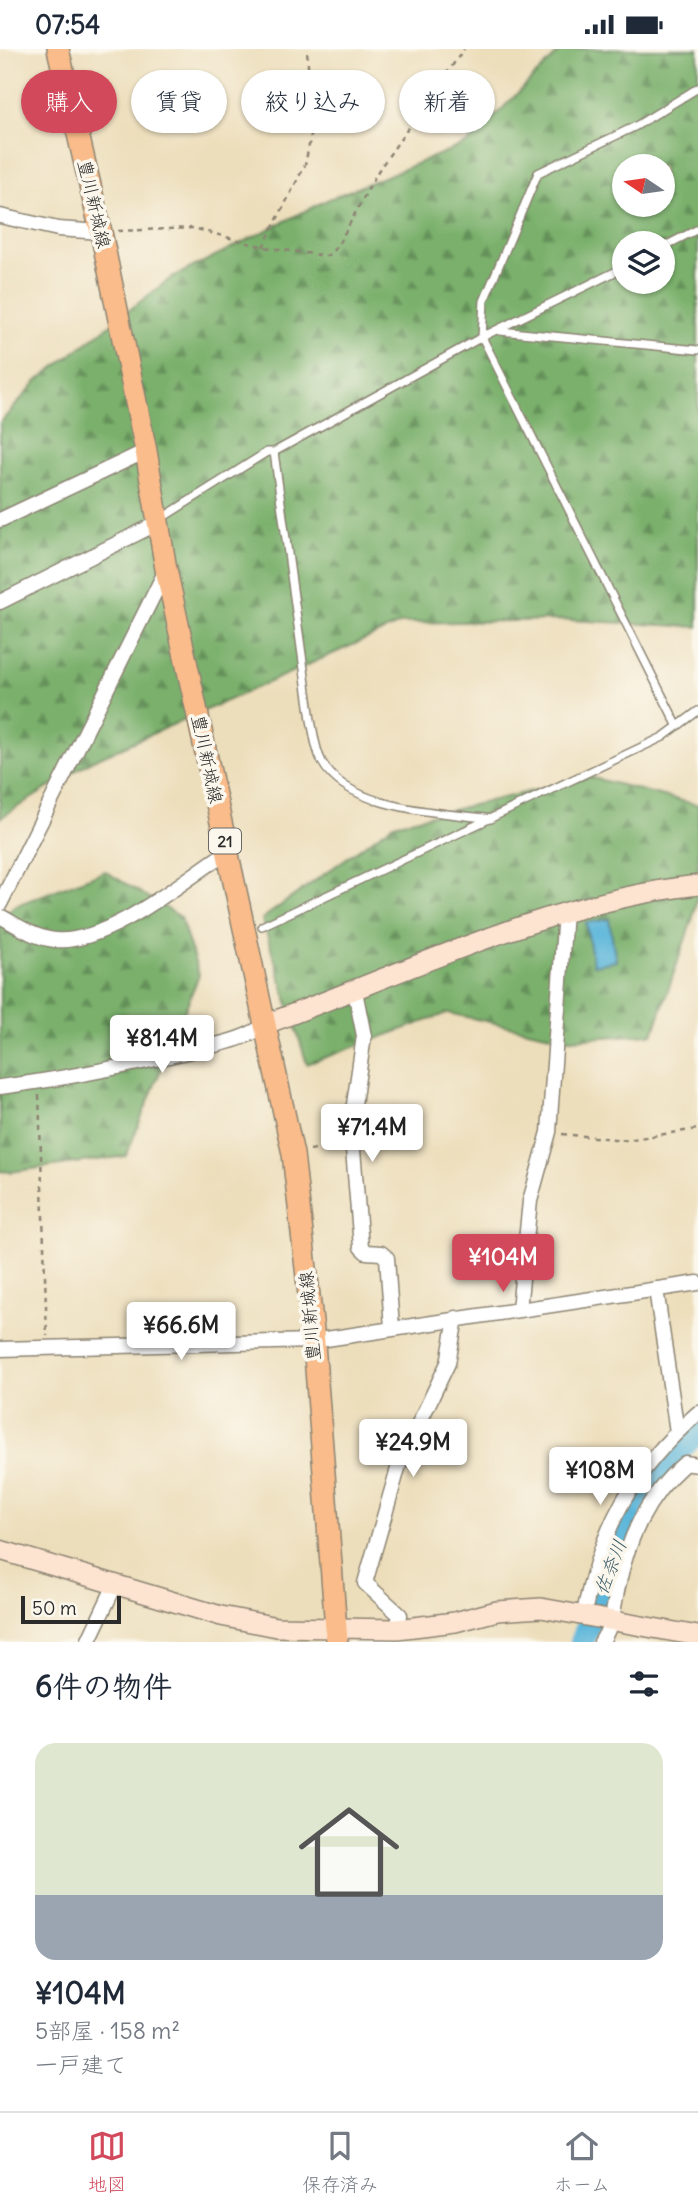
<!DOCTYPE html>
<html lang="ja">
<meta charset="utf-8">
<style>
:root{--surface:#fff;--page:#f2f2f3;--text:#1f2937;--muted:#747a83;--line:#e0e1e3;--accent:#d1495b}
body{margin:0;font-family:Delius,"Klee One",sans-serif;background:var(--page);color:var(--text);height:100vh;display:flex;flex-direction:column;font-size:26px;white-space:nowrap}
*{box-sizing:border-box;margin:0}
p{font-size:23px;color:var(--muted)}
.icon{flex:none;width:38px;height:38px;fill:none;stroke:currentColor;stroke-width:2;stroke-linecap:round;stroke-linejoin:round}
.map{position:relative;height:1593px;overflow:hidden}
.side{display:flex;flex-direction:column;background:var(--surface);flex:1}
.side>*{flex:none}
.hud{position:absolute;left:21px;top:21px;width:656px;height:63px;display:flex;gap:14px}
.needle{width:46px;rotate:283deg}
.fabs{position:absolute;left:612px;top:105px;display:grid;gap:14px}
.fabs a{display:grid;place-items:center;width:63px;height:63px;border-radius:50%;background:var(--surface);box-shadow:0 2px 5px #0004;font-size:35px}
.scale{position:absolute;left:21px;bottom:18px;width:100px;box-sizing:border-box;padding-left:7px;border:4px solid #2b2b2b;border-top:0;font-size:19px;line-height:24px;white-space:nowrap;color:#2b2b2b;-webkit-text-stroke:5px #fbf7ec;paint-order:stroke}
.price{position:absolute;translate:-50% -60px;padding:0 16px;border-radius:7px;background:#fff;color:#222;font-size:23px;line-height:46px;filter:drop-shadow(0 2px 4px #0008)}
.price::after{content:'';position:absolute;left:50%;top:42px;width:21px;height:16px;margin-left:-10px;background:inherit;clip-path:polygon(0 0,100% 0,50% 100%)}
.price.active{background:var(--accent);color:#fff}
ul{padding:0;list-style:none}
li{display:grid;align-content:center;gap:14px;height:371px;padding:0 35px}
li+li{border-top:2px solid var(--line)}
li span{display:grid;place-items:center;height:217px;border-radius:21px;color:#555}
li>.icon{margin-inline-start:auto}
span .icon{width:126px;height:126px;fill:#fffc;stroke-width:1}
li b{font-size:30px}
h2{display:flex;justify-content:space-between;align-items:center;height:84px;padding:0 35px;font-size:30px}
.chip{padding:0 24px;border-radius:32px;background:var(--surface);box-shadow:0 2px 5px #0004;font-size:24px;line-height:63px}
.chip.active{background:var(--accent);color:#fff}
.status{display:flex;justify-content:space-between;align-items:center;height:49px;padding:0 35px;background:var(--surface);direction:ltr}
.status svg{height:19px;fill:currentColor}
.tab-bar{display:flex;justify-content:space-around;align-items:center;height:98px;border-top:2px solid var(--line);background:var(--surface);font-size:19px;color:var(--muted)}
.tab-bar a{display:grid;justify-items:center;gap:4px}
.tab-bar .active{color:var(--accent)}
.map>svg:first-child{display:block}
.forest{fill:url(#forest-firs);stroke:#526e4c;stroke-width:2;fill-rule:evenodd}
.water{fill:#5cb6da;stroke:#447082;stroke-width:2}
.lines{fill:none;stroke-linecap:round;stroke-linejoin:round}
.river{stroke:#5cb6da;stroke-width:24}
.lane-casing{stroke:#8c8473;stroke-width:10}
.street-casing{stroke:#8c8473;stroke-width:17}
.secondary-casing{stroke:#8c8473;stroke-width:22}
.primary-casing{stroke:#8c8473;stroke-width:24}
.path{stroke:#8c8473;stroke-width:2.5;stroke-dasharray:5 5;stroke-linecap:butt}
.lane{stroke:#fff;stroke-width:7}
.street{stroke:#fff;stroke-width:14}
.secondary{stroke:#fde4d0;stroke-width:19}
.primary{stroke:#f9bc8a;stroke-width:21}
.labels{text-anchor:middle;stroke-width:7;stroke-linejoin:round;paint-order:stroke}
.shield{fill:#fbf7ec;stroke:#696865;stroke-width:2}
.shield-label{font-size:16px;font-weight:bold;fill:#2b2b2b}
.street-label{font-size:18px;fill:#2b2b2b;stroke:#fbf7ec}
.water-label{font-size:19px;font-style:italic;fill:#3c5c68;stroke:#fbf7ec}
</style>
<div class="status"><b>07:54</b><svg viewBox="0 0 49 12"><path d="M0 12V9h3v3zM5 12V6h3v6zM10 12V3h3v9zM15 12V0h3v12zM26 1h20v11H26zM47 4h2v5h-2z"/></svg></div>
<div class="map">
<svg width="698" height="1593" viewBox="0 0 698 1593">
<defs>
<pattern id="forest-firs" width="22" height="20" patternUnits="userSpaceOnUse" patternTransform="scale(1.75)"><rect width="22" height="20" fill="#7ab06c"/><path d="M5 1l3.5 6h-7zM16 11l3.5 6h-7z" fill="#648f59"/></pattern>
</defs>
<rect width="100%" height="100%" fill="#fbf7ec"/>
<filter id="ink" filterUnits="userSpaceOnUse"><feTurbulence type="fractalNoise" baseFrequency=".0143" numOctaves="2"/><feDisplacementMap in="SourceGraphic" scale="14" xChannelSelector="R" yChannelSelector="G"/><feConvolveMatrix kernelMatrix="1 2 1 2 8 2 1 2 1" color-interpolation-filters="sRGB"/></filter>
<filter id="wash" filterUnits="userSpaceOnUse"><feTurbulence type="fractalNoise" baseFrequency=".00686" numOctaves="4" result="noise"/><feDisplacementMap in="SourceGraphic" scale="28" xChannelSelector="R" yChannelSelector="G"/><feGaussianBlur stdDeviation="1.57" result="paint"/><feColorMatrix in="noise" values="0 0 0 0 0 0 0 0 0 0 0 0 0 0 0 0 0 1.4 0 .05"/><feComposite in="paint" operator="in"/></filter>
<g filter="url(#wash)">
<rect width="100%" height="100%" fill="#eddebb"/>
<path class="forest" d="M 562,0 L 698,0 L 698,578 L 568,571 L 402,574 L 93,711 L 0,769 L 0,374 L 37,332 L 171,229 L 329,150 L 468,94 ZM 625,117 L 663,117 L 663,156 L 625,156 ZM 625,194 L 663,194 L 663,233 L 625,233 Z
M 590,728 L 698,756 L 698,844 L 693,868 L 653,985 L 569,990 L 448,964 L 307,1015 L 262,870 L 394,775 Z
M 105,822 L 180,868 L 199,926 L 126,1107 L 10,1123 L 0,1122 L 0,870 L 14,857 Z"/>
<path class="water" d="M 609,870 L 616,912 L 593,916 L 586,874 Z"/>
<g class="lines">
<path class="river" d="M 582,1593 L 633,1457 L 646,1434 L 698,1382"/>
</g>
</g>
<g filter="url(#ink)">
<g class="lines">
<defs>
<path id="lane" d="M 663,198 L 698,180
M 500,282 L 698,301
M 274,403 L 311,671 C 314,685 315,700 322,713 C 349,762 442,763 491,770
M 162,469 L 267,403 L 274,403 L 482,288 L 625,218
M 677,676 L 482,288 L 484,252 L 538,124 L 636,77 L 698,39
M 262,877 L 663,688 L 698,662"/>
<path id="street" d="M 0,167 L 58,180 L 101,183
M 0,471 L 146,402
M 0,553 L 154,476 L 157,472
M 0,855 L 166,521
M 0,867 C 18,877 35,889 55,891 C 107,896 184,831 227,803
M 355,942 L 364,987 L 351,1076 L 361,1198 L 366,1203 L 381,1204 L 387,1209 L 392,1279
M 0,1038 C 64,1030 127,1017 191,1002 C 217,995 244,992 266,975
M 656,1240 L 677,1383
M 519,1260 L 530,1152 L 549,1083 L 565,863
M 0,1300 L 313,1292 L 698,1234
M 584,1564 C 602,1477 631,1422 698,1364
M 397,1580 L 400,1566 L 365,1534 L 399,1416 L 448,1314 L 456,1269
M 88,1593 L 115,1536
M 601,1593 C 613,1576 613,1561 617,1542 C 627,1491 646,1448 685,1414 L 698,1416"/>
<path id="secondary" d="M 266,975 C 407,923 547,853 698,836
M 0,1501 L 221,1567 L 277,1578 L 397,1580 L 455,1573 L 497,1562 L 541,1559 L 698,1587"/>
<path id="primary" d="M 58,0 L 101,183 L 146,402 L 166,520 L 293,1105 L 313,1281 L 337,1593"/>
</defs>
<use href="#lane" class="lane-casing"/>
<use href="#street" class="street-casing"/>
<use href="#secondary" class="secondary-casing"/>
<use href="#primary" class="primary-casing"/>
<path class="path" d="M 118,182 L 193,179 L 263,198 L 327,207 L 337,198 L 378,122 L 464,0
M 263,198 L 305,116 L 312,81 L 307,0
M 39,1046 L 47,1287
M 562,1085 L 626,1091 L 698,1080
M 365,1092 L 407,1089
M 310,1101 L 338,1096"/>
<use href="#lane" class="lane"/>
<use href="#street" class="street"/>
<use href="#secondary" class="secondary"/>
<use href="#primary" class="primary"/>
</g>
</g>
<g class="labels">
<rect class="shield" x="209" y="779.5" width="32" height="25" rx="5"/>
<g class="shield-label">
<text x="225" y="798">21</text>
</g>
<g class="street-label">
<text transform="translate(94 155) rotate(77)" y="6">豊川新城線</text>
<text transform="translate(207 710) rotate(78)" y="6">豊川新城線</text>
<text transform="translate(310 1267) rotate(-95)" y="6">豊川新城線</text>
</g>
<g class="water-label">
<text transform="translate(610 1518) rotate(-69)" y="7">佐奈川</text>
</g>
</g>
</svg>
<div class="fabs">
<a><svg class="needle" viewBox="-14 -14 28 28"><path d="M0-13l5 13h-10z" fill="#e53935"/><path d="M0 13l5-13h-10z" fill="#747a83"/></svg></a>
<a><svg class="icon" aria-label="layers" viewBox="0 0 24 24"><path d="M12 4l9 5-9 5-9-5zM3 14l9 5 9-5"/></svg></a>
</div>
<div class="scale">50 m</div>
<b class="price" style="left:162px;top:1026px">¥81.4M</b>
<b class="price" style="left:372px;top:1115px">¥71.4M</b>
<b class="price active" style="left:503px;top:1245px">¥104M</b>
<b class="price" style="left:181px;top:1313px">¥66.6M</b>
<b class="price" style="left:413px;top:1430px">¥24.9M</b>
<b class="price" style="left:600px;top:1458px">¥108M</b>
<div class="hud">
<a class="chip active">購入</a>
<a class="chip">賃貸</a>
<a class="chip">絞り込み</a>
<a class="chip">新着</a>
</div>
</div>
<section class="side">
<h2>6件の物件<svg class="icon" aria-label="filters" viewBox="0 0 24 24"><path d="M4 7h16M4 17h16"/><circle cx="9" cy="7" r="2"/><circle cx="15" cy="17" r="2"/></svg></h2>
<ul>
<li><span style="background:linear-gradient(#dfe7d0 70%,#9aa5b1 0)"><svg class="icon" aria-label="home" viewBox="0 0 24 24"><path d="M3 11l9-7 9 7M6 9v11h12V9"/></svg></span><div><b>¥104M</b><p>5部屋 · 158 m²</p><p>一戸建て</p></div></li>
</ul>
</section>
<nav class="tab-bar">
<a class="active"><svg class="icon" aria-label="map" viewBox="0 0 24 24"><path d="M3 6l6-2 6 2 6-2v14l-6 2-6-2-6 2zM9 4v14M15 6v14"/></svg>地図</a>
<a><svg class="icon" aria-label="saved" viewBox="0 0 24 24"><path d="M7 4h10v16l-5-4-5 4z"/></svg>保存済み</a>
<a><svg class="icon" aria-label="home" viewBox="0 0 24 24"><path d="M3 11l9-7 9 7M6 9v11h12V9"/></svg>ホーム</a>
</nav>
